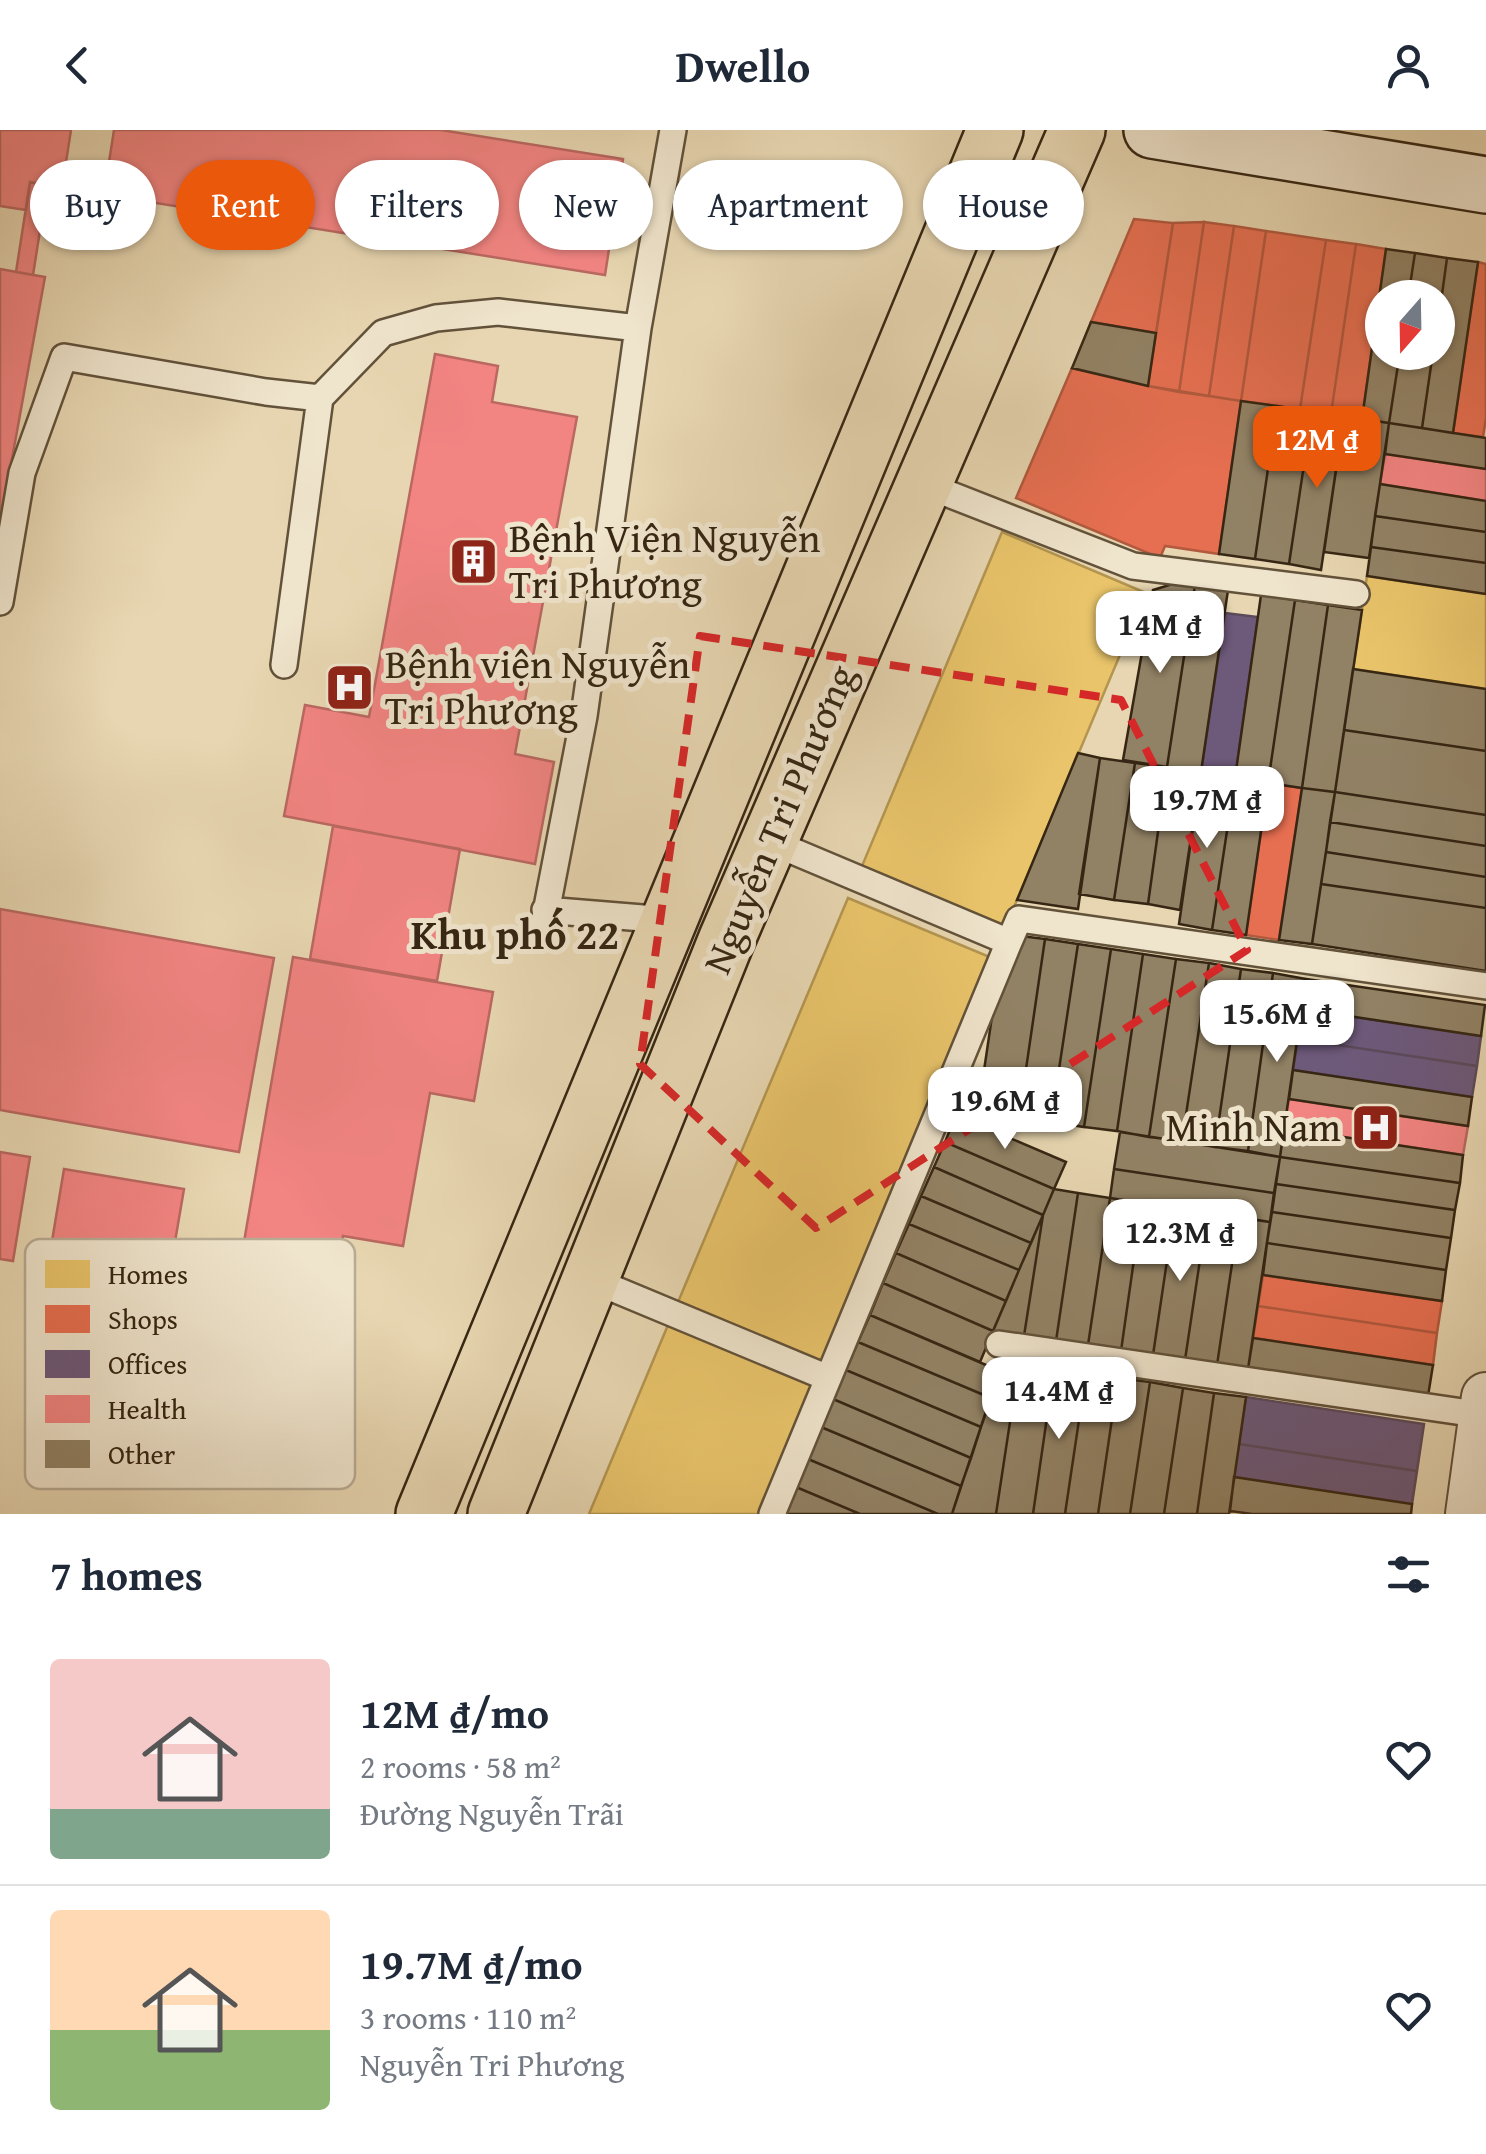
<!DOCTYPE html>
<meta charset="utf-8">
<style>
:root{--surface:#fff;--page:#f6f6f7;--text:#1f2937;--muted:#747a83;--line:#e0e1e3;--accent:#ea580c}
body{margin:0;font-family:"Gentium Book Plus",serif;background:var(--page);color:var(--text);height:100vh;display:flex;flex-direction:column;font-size:38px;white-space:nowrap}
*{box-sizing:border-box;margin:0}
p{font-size:32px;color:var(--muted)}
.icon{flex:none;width:55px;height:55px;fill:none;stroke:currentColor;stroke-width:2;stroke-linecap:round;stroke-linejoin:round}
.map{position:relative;height:1384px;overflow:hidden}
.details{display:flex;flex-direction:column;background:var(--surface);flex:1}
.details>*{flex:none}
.hud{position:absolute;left:30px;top:30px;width:1428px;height:90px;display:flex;gap:20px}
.needle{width:65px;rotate:200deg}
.buttons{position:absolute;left:1365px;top:150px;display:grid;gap:20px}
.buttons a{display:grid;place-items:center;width:90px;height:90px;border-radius:50%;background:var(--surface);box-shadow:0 2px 8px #0004;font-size:50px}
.price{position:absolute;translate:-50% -85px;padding:0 22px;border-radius:20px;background:#fff;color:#222;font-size:32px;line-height:65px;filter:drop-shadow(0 2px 5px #0008)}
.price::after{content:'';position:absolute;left:50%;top:60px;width:30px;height:22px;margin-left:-15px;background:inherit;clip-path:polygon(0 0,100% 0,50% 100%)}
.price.active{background:var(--accent);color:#fff}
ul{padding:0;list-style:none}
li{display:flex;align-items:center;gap:30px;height:250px;padding:0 50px}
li+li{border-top:2px solid var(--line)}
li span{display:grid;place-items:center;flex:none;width:280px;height:200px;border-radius:10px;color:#555}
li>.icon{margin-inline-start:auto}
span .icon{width:120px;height:120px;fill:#fffc;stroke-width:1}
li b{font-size:42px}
h2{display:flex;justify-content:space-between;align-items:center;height:120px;padding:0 50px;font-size:42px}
.tag{padding:0 35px;border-radius:45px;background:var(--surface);box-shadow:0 2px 8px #0004;font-size:35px;line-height:90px}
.tag.active{background:var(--accent);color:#fff}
header{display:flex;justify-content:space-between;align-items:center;height:130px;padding:0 50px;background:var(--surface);font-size:45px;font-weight:700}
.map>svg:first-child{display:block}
.homes{fill:#e9c46a;stroke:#b39550;stroke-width:2.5}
.shops{fill:#e76f51;stroke:#b2593e;stroke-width:2.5}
.offices{fill:#6d597a;stroke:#5c4a5b;stroke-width:2.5}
.health{fill:#f28482;stroke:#ba6861;stroke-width:2.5}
.building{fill:#928265;stroke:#362613;stroke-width:2.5}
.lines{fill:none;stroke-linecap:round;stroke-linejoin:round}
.service-casing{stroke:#62523a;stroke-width:30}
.minor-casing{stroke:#62523a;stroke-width:52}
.secondary-casing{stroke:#362613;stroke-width:60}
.primary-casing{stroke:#362613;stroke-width:60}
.service{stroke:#efe4cc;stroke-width:25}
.minor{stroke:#efe4cc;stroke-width:48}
.secondary{stroke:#efe4cc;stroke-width:55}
.primary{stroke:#e7d6b1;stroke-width:55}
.marked{fill:none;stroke:#d62828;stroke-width:8;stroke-dasharray:20 12;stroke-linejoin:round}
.labels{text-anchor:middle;stroke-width:10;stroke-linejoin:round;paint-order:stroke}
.poi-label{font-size:40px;fill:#362613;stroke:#efe4cc;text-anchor:start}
.street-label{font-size:40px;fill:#362613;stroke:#efe4cc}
.neighbourhood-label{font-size:42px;font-weight:bold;fill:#362613;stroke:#efe4cc}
.key{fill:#efe4cc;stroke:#b8ab94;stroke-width:2.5}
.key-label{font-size:28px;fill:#362613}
</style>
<header><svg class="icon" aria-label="back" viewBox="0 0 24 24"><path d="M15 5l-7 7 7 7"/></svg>Dwello<svg class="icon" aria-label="person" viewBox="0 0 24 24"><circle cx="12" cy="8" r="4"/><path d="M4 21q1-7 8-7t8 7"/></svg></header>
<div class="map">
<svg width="1486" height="1384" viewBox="0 0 1486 1384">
<rect width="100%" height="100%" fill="#e7d6b1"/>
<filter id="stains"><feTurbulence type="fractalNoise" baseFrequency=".002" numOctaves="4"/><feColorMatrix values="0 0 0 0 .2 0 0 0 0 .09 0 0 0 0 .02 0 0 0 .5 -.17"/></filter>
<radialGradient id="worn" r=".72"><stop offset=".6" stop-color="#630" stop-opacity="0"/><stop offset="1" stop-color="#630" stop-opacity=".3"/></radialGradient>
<path class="homes" d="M 1002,402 L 1146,463 L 1006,796 L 862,736 Z
M 1367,446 L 1486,464 L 1486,559 L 1353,539 Z
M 848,768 L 992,828 L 824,1232 L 678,1172 Z
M 668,1195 L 814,1255 L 760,1384 L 589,1384 Z"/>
<path class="shops" d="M 1134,89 L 1173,93 L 1156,203 L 1091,192 Z
M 1204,92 L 1179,262 L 1148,256 L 1173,93 Z
M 1204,92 L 1234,96 L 1209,266 L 1179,262 Z
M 1234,96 L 1266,101 L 1241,271 L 1209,266 Z
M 1266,101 L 1326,110 L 1300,279 L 1241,271 Z
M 1326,110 L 1356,114 L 1331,284 L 1300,279 Z
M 1356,114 L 1386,119 L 1362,289 L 1331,284 Z
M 1478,132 L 1486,134 L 1486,288 L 1483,307 L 1453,303 Z
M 1072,238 L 1148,256 L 1241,271 L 1219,424 L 1165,416 L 1160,428 L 1016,368 Z
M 1268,653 L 1302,658 L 1279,810 L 1246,805 Z
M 1263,1145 L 1442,1171 L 1437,1203 L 1258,1176 Z
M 1258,1176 L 1437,1203 L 1433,1235 L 1253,1208 Z"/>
<path class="offices" d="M 1225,483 L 1258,487 L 1235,648 L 1201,642 Z
M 1302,879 L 1481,906 L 1477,936 L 1298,909 Z
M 1298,909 L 1477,936 L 1472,967 L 1293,940 Z
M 1246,1267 L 1424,1294 L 1417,1341 L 1239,1314 Z
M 1239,1314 L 1417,1341 L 1412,1374 L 1234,1347 Z"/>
<path class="health" d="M 0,0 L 71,0 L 62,58 L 30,52 L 26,80 L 0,76 Z
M 114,0 L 441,0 L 623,29 L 605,145 L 62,58 L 64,39 L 107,45 Z
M 30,52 L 47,56 L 33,145 L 16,142 Z
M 0,139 L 45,147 L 0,395 Z
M 435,224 L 498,236 L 492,272 L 577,287 L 515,624 L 554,632 L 535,734 L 284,686 L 305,575 L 369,587 Z
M 1385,324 L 1486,339 L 1486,371 L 1380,354 Z
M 333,696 L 460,719 L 437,851 L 310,829 Z
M 0,779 L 274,828 L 239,1022 L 0,980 Z
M 293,827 L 493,862 L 474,971 L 430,963 L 403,1116 L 343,1106 L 322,1229 L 303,1225 L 305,1212 L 229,1199 Z
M 1289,969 L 1468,996 L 1463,1025 L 1284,998 Z
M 0,1022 L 30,1027 L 13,1131 L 0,1129 Z
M 64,1039 L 184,1059 L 161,1194 L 215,1203 L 207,1248 L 321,1266 L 314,1310 L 159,1284 L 167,1242 L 34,1219 Z"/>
<path class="building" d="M 1386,119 L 1415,123 L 1408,168 L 1382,168 L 1382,222 L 1400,222 L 1389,293 L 1362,289 Z
M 1415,123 L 1447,128 L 1438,194 L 1438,168 L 1408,168 Z
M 1447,128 L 1478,132 L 1453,303 L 1422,298 L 1433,222 L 1438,222 L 1438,194 Z
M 1091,192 L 1156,203 L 1148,256 L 1072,238 Z
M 1400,222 L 1433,222 L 1422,298 L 1389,293 Z
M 1241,271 L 1277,276 L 1255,429 L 1219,424 Z
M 1277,276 L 1312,282 L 1289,434 L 1255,429 Z
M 1312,282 L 1344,286 L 1321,440 L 1289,434 Z
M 1344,286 L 1389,293 L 1369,428 L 1324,422 Z
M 1389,293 L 1486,308 L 1486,339 L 1385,324 Z
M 1380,354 L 1486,371 L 1486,402 L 1375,386 Z
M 1375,386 L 1486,402 L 1486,433 L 1371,417 Z
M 1371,417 L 1486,433 L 1486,464 L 1367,446 Z
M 1179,452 L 1195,455 L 1167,637 L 1123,630 L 1153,460 Z
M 1195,455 L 1228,460 L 1201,642 L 1167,637 Z
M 1261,465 L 1295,470 L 1268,653 L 1235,648 Z
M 1295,470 L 1328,475 L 1302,658 L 1268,653 Z
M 1328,475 L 1362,480 L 1335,662 L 1302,658 Z
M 1353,539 L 1486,559 L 1486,621 L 1344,600 Z
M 1344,600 L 1486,621 L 1486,685 L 1335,662 Z
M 1078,623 L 1100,628 L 1078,779 L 1017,770 Z
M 1100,628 L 1135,633 L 1114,770 L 1079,764 Z
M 1135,633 L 1167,637 L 1148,774 L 1114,770 Z
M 1167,637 L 1201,642 L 1180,780 L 1148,774 Z
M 1201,642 L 1235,648 L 1212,800 L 1179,794 Z
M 1235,648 L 1268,653 L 1246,805 L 1212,800 Z
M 1302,658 L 1335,662 L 1312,814 L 1279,810 Z
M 1335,662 L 1486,685 L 1486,716 L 1330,692 Z
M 1330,692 L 1486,716 L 1486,747 L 1326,722 Z
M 1326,722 L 1486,747 L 1486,778 L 1321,754 Z
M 1321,754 L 1486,778 L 1486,841 L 1312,814 Z
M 1021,806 L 1045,809 L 1019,987 L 978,981 L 994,873 Z
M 1045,809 L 1078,814 L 1051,992 L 1019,987 Z
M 1078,814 L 1111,819 L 1084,997 L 1051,992 Z
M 1111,819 L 1143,824 L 1117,1001 L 1084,997 Z
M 1143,824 L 1176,829 L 1149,1007 L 1117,1001 Z
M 1176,829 L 1209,833 L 1182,1011 L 1149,1007 Z
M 1209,833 L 1241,839 L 1215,1017 L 1182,1011 Z
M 1241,839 L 1273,843 L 1248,1021 L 1215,1017 Z
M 1273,843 L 1306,849 L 1280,1027 L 1248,1021 Z
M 1306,849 L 1485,875 L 1481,906 L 1302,879 Z
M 1293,940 L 1472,967 L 1468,996 L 1289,969 Z
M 956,985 L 1066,1032 L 1054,1059 L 945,1012 Z
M 1284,998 L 1463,1025 L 1460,1053 L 1280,1027 Z
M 1120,1002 L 1280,1027 L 1274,1063 L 1114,1039 Z
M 945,1012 L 1054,1059 L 1043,1085 L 934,1037 Z
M 1280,1027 L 1460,1053 L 1455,1080 L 1276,1054 Z
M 934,1037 L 1043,1085 L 1031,1113 L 921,1066 Z
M 1114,1039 L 1274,1063 L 1270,1092 L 1110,1068 Z
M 1276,1054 L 1455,1080 L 1451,1108 L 1272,1082 Z
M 1054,1059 L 1078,1063 L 1056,1211 L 1024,1206 L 1043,1085 Z
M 1078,1063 L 1110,1068 L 1088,1215 L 1056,1211 Z
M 921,1066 L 1031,1113 L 1019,1140 L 909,1094 Z
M 1110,1068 L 1142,1073 L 1121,1221 L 1088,1215 Z
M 1142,1073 L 1175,1077 L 1153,1225 L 1121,1221 Z
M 1175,1077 L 1207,1083 L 1185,1230 L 1153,1225 Z
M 1272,1082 L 1451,1108 L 1446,1140 L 1267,1113 Z
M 1207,1083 L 1239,1087 L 1217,1235 L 1185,1230 Z
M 1043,1085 L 1024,1206 L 993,1201 L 1019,1140 Z
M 1239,1087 L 1270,1092 L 1248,1239 L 1217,1235 Z
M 909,1094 L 1019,1140 L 1006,1171 L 896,1123 Z
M 1267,1113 L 1446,1140 L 1442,1171 L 1263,1145 Z
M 896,1123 L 1006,1171 L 993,1201 L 883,1153 Z
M 883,1153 L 993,1201 L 980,1232 L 870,1185 Z
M 870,1185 L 1000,1241 L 991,1268 L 858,1212 Z
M 1253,1208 L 1433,1235 L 1428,1266 L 1248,1239 Z
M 858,1212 L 991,1268 L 981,1297 L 846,1240 Z
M 1003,1230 L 1019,1233 L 996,1384 L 952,1384 Z
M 1019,1233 L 1054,1239 L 1033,1384 L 996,1384 Z
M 1054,1239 L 1086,1243 L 1065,1384 L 1033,1384 Z
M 846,1240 L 981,1297 L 971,1328 L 833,1269 Z
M 1086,1243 L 1118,1248 L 1098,1384 L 1065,1384 Z
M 1118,1248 L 1150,1252 L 1130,1384 L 1098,1384 Z
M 1150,1252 L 1183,1258 L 1164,1384 L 1130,1384 Z
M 1183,1258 L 1214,1263 L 1197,1384 L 1164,1384 Z
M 1214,1263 L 1246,1267 L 1229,1384 L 1197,1384 Z
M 833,1269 L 971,1328 L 961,1356 L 821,1297 Z
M 821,1297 L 961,1356 L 952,1384 L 938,1384 L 808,1329 Z
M 808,1329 L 938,1384 L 860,1384 L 796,1357 Z
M 1234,1347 L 1412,1374 L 1411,1384 L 1252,1384 L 1230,1381 Z
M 796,1357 L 860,1384 L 784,1384 Z"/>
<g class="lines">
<defs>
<path id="service" d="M 923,354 L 1133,436 L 1356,464
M 0,472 L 22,343 L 64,227 L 266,262 L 320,268
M 284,535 L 320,268 L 383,203 L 436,188 L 498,182 L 638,198
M 769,711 L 1009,812 L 1019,789 L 1486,856
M 545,780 L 667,790
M 542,803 L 584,586 L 638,198 L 673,0
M 590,1149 L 828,1248
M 999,1214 L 1483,1285
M 772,1384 L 1009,812"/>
<path id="minor" d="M 1470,1384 L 1486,1267"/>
<path id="secondary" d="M 1152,0 L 1486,55"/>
<path id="primary" d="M 424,1384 L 995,0
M 496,1384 L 726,811 L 1077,0"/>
</defs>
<use href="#service" class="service-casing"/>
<use href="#minor" class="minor-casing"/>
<use href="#secondary" class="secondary-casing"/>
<use href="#primary" class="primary-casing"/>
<use href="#service" class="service"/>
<use href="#minor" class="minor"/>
<use href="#secondary" class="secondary"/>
<use href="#primary" class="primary"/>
</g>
<path class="marked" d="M 700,506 L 1121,570 L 1247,820 L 816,1098 L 640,934 Z"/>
<defs>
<symbol id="building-square" viewBox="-11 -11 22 22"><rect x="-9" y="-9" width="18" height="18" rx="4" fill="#8f2418" stroke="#efe4cc"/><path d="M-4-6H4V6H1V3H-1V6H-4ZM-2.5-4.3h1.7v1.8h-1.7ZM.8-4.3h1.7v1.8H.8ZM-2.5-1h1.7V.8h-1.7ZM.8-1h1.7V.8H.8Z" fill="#fff"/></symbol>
<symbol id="hospital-square" viewBox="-11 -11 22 22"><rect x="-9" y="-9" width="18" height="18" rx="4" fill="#8f2418" stroke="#efe4cc"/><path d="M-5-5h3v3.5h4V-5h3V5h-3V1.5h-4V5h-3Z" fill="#fff"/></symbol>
</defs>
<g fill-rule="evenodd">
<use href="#building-square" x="446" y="404" width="55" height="55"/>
<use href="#hospital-square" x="322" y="530" width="55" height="55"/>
<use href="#hospital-square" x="1348" y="970" width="55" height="55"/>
</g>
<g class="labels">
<g class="poi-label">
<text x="509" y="422">Bệnh Viện Nguyễn<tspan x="509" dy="46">Tri Phương</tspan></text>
<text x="385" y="548">Bệnh viện Nguyễn<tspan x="385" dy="46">Tri Phương</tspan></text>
<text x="1341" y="1011" text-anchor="end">Minh Nam</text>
</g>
<g class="street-label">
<text transform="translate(779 689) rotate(-67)" y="14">Nguyễn Tri Phương</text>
</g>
<g class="neighbourhood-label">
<text x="515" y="819">Khu phố 22</text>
</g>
</g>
<rect x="25" y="1109" width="330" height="250" rx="15" class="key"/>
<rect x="45" y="1130" width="45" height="28" fill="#e9c46a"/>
<rect x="45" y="1175" width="45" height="28" fill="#e76f51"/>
<rect x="45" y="1220" width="45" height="28" fill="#6d597a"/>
<rect x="45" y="1265" width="45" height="28" fill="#f28482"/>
<rect x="45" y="1310" width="45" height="28" fill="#928265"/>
<g class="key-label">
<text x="108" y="1154">Homes</text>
<text x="108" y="1199">Shops</text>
<text x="108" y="1244">Offices</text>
<text x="108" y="1289">Health</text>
<text x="108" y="1334">Other</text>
</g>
<rect width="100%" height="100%" filter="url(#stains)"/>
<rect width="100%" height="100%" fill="url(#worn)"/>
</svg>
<div class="buttons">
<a><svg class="needle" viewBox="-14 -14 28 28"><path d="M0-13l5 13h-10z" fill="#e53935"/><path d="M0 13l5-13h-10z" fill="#747a83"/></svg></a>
</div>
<b class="price active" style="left:1317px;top:361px">12M ₫</b>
<b class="price" style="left:1160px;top:546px">14M ₫</b>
<b class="price" style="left:1207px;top:721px">19.7M ₫</b>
<b class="price" style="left:1277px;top:935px">15.6M ₫</b>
<b class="price" style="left:1005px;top:1022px">19.6M ₫</b>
<b class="price" style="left:1180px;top:1154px">12.3M ₫</b>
<b class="price" style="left:1059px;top:1312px">14.4M ₫</b>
<div class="hud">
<a class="tag">Buy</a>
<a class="tag active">Rent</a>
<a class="tag">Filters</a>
<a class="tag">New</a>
<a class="tag">Apartment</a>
<a class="tag">House</a>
</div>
</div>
<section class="details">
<h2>7 homes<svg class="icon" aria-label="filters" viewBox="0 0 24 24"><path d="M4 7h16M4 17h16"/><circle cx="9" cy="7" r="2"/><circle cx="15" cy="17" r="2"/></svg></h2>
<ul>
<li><span style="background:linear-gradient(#f6c9c9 75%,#7fa58c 0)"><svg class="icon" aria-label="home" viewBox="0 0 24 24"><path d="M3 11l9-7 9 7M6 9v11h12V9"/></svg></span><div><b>12M ₫/mo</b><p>2 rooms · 58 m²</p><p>Đường Nguyễn Trãi</p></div><svg class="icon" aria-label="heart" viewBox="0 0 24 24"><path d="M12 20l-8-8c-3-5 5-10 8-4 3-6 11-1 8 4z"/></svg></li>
<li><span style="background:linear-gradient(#ffd9b3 60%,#8fb573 0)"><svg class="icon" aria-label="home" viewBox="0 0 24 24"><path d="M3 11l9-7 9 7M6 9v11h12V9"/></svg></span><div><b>19.7M ₫/mo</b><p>3 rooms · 110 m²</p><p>Nguyễn Tri Phương</p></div><svg class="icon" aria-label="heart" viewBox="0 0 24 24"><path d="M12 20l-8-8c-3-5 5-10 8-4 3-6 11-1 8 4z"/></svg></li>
</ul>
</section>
